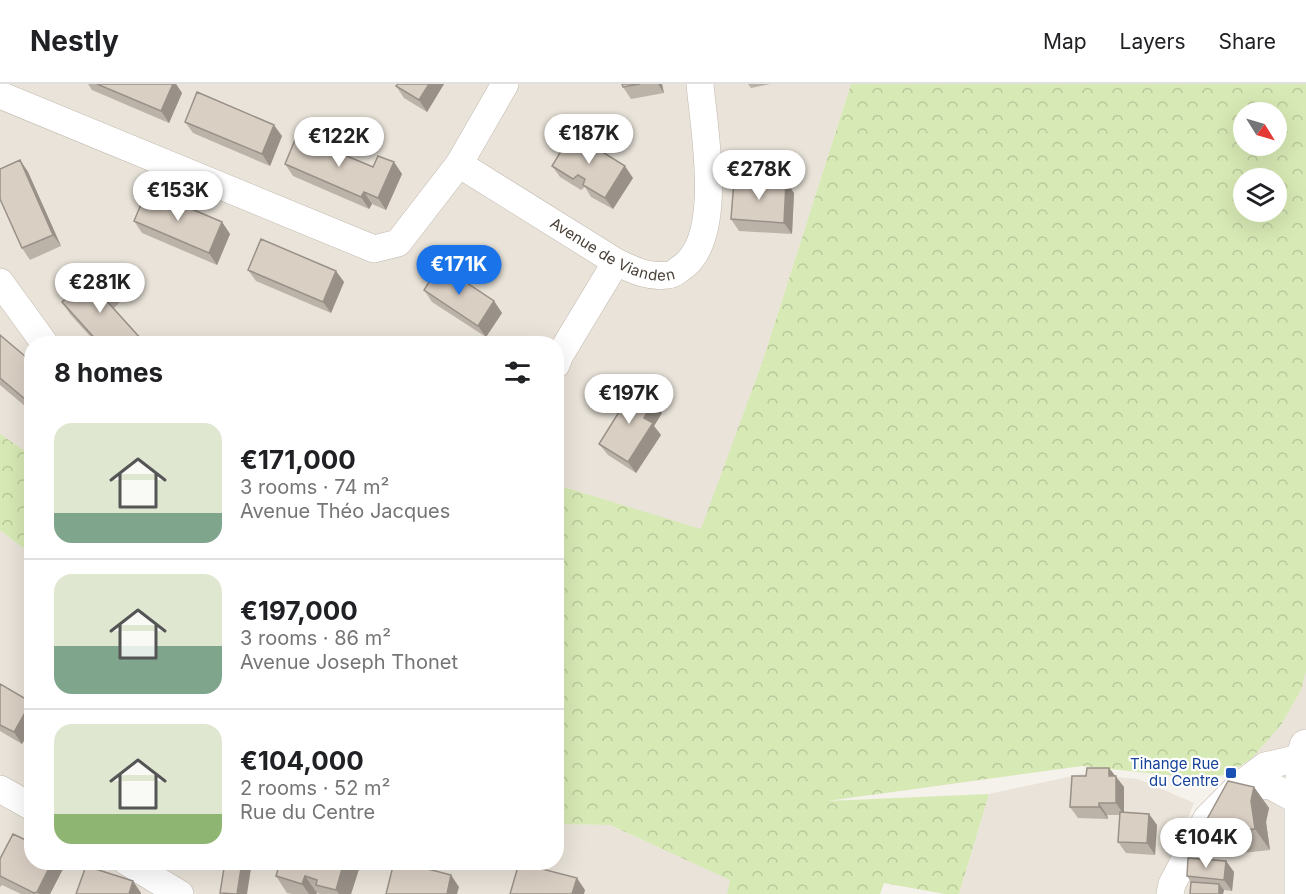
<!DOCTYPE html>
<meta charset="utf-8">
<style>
:root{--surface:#fff;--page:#f6f6f6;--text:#202124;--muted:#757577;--line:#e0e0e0;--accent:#1a73e8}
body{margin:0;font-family:Inter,sans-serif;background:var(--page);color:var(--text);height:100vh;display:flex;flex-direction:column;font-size:22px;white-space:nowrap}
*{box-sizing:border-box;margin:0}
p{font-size:20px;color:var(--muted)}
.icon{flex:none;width:33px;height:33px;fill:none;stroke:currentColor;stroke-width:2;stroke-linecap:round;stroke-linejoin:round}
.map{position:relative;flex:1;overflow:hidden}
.drawer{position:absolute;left:24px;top:252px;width:540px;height:534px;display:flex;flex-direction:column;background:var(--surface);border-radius:24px;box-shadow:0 6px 24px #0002}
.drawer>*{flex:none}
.needle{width:39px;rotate:127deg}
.buttons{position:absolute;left:1233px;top:18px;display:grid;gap:12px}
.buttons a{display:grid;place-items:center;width:54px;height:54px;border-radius:50%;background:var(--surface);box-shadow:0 6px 24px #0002;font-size:30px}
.price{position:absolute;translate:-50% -51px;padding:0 14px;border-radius:21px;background:#fff;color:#222;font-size:20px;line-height:39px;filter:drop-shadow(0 2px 3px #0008)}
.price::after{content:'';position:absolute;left:50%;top:36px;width:18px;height:14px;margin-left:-9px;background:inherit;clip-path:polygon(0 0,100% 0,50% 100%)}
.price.on{background:var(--accent);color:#fff}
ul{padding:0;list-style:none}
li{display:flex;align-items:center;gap:18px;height:150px;padding:0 30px}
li+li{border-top:2px solid var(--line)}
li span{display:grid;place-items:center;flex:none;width:168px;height:120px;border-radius:18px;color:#555}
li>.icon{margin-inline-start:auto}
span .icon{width:72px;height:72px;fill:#fffc;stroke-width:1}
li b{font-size:26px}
h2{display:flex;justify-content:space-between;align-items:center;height:72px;padding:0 30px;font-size:26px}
header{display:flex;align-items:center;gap:36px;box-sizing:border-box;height:84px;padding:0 30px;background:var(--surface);border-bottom:2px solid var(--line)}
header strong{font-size:28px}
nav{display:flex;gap:33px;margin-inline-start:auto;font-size:21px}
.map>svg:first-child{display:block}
.residential{fill:#e9e3d9}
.forest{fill:url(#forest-crowns);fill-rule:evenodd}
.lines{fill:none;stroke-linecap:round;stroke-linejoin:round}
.minor-casing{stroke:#c1b8ad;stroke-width:28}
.tertiary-casing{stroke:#c1b8ad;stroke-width:34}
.minor{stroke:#fff;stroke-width:27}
.tertiary{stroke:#fff;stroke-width:33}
.wall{fill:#bbb2a8}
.shaded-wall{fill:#999188}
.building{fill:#dacfc3;stroke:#999188;stroke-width:1.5}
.transit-dot{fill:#1a4fb4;stroke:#fff;stroke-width:2}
.labels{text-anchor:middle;stroke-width:4.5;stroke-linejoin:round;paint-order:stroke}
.street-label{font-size:15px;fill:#4a4139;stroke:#fff}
.transit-label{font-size:15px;fill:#164399;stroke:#fff;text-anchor:end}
</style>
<header>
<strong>Nestly</strong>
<nav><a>Map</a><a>Layers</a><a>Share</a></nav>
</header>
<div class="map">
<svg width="1306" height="810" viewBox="0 0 1306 810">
<defs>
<pattern id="forest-crowns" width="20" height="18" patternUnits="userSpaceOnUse" patternTransform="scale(1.5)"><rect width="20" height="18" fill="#d7e9b4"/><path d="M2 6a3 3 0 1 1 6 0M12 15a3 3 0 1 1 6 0" fill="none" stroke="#bac99c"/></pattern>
</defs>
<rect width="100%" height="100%" fill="#f5f1eb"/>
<path class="residential" d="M 0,0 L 851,0 L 763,276 L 701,446 L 557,401 L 556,260 L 32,260 L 31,371 L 0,350 Z
M 0,446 L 31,470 L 31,718 L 0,699 Z
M 1306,587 L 1306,810 L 1184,810 L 1186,803 L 1244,711 L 1251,675 L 1281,641 L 1301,606 Z
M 1082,690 L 1138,695 L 1194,719 L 1162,798 L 1160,810 L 959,810 L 989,710 Z
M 0,714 L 31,732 L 32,778 L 112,779 L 167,810 L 0,810 Z
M 557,740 L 609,741 L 731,796 L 727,810 L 190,810 L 136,779 L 556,778 Z"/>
<path class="forest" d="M 851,0 L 1306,0 L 1306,587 L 1301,606 L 1281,641 L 1251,675 L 1227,690 L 1205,695 L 1082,682 L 827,717 L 989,710 L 959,810 L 945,810 L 884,799 L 880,810 L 727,810 L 730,796 L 610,741 L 557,740 L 557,401 L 701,445 L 763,276 ZM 1244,28 L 1276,28 L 1276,62 L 1244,62 ZM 1244,94 L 1276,94 L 1276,128 L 1244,128 Z
M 0,350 L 31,371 L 31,470 L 0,446 Z"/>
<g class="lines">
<defs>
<g id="minor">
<path id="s1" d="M 505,0 L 459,80 L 616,178 C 633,186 649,194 668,191 C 674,191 679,185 684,182 C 724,150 704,46 700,0"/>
<path d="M 0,11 L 374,165 L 398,159 L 459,80"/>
<path d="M 0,198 L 45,260"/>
<path d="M 556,281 L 560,271 L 616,178"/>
<path d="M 1241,700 L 1271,702 L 1301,718"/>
<path d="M 0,705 L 32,723"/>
<path d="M 127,778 L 180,810"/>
<path d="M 1170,810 L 1172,800 L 1207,734 L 1241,700 L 1265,682 L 1303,673"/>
</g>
<path id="tertiary" d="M 1301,810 L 1301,718 L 1303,673 L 1306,662"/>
</defs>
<use href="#minor" class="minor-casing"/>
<use href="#tertiary" class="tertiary-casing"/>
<use href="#minor" class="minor"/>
<use href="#tertiary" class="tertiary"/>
</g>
<path class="wall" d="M 88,0 L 176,0 L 182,9 L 169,39 L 92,6 Z
M 398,0 L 444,0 L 427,28 L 404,14 L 396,2 Z
M 622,0 L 662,0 L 664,9 L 631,15 L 623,3 Z
M 748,0 L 770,0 L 751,4 Z
M 185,38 L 282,52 L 270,82 L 193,49 Z
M 20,76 L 28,88 L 61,162 L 30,176 L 22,164 Z
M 394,78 L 402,90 L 386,126 L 372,120 L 369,125 L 293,92 L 285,80 L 373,83 Z
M 552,82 L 633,94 L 613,125 L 591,113 L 585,103 L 581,106 L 560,93 Z
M 794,109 L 792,150 L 739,147 L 731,135 Z
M 134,137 L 222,138 L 230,150 L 217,181 L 142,149 Z
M 248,186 L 336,187 L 344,198 L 331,229 L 256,197 Z
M 424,206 L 494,217 L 502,229 L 486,253 L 432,218 Z
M 111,207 L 119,219 L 114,224 L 145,260 L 97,260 L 70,230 L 62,218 Z
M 0,251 L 32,278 L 32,328 L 0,301 Z
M 618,316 L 662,329 L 654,342 L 661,351 L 636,389 L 608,371 L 599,360 L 622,323 Z
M 0,600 L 32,618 L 32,643 L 22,660 L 0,647 Z
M 1109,684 L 1124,703 L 1124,728 L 1149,730 L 1157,741 L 1155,771 L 1126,769 L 1118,758 L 1120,731 L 1107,731 L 1108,735 L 1078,734 L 1070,723 L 1086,692 Z
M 1254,703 L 1269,724 L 1266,738 L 1270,766 L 1242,769 L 1227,763 L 1221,758 L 1206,737 Z
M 0,775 L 32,778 L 61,778 L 64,783 L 50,810 L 21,810 L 2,801 L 0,803 Z
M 1226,777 L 1234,788 L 1232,807 L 1224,806 L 1223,810 L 1190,810 L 1191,798 L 1187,792 Z
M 360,782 L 351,810 L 320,810 L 317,809 L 316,810 L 292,810 L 287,809 L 276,792 Z"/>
<path class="shaded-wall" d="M 173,0 L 176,0 L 182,9 L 169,39 L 161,27 Z
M 429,0 L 444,0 L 427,28 L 419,16 Z
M 658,0 L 662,0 L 664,9 Z
M 274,41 L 282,52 L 270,82 L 262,70 Z
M 20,76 L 28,88 L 61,162 L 53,151 Z
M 394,78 L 402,90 L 386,126 L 378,114 Z
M 625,82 L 633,94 L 613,125 L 605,114 Z
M 786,97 L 794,109 L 792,150 L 784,139 Z
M 364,108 L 372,120 L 369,125 L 361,113 Z
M 222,138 L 230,150 L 217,181 L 209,169 Z
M 336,187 L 344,198 L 331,229 L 323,218 Z
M 494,217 L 502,229 L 486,253 L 478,242 Z
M 654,317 L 662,329 L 654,342 L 661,351 L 636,389 L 628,378 L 644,334 Z
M 32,618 L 32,643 L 22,660 L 14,648 Z
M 1109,684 L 1124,703 L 1124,731 L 1116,719 L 1109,692 Z
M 1254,703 L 1269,724 L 1266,738 L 1270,766 L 1255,745 L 1251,717 Z
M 1099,719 L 1107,731 L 1108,735 L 1099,723 Z
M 1149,730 L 1157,741 L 1155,771 L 1147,759 Z
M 1226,777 L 1234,788 L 1232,807 L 1224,796 Z
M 52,778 L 61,778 L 64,783 L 50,810 L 39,810 L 37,808 Z
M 242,778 L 252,778 L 247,810 L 237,810 Z
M 344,778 L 357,778 L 360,782 L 351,810 L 339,810 L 336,806 Z
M 451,791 L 459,803 L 457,810 L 447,810 Z
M 305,792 L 317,809 L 316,810 L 309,810 L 302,800 Z
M 577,794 L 585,806 L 584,810 L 572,810 Z
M 133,797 L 141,809 L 141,810 L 129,810 Z
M 1219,800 L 1224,806 L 1223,810 L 1219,810 Z"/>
<path class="building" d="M 97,0 L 173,0 L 161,27 Z
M 398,0 L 429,0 L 419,16 L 396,2 Z
M 622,0 L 640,0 L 623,3 Z
M 197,8 L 274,41 L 262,70 L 185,38 Z
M 572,49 L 625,82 L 605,114 L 583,101 L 585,95 L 578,91 L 573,95 L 552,82 Z
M 297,51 L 373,83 L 378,72 L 394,78 L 378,114 L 364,108 L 361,113 L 285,80 Z
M 20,76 L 53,151 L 22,164 L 0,115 L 0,85 Z
M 734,96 L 786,97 L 784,139 L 731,135 Z
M 147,106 L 222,138 L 209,169 L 134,137 Z
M 261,155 L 336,187 L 323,218 L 248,186 Z
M 440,181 L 494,217 L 478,242 L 424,206 Z
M 94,188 L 111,207 L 104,214 L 142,256 L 138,260 L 100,260 L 62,218 Z
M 0,251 L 32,278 L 32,321 L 0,294 Z
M 628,301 L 654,317 L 644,334 L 653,339 L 628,378 L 599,360 L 624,320 L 618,316 Z
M 0,600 L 31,618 L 14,648 L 0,641 Z
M 1087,684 L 1109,684 L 1109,692 L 1116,692 L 1116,719 L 1099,719 L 1099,723 L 1070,723 L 1072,692 L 1086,692 Z
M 1228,697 L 1254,703 L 1251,717 L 1255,745 L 1227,747 L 1212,742 L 1206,737 Z
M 1120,728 L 1149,730 L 1147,759 L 1118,758 Z
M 13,750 L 32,759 L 32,778 L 52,778 L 37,808 L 34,809 L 0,792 L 0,775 Z
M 1188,774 L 1226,777 L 1224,796 L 1187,792 Z
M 225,778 L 242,778 L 237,810 L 220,809 Z
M 280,778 L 344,778 L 336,806 L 316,801 L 317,796 L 305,792 L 302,800 L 276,792 Z
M 394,778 L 401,778 L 451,791 L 447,810 L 386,810 Z
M 519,779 L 577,794 L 572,810 L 510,810 Z
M 86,782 L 133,797 L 129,810 L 76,810 Z
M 1191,798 L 1219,800 L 1219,810 L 1190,810 Z"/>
<rect class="transit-dot" x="1225" y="683" width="12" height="12" rx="3"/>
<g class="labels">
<g class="street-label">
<text dy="5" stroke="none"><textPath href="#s1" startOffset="270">Avenue de Vianden</textPath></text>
</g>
<g class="transit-label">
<text x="1219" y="685">Tihange Rue<tspan x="1219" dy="17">du Centre</tspan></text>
</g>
</g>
</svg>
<div class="buttons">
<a><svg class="needle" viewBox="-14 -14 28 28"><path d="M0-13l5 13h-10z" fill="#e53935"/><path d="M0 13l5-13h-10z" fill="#757577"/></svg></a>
<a><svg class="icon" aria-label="layers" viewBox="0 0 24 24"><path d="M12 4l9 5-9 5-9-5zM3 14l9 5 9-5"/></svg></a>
</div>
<b class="price" style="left:589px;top:81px">€187K</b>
<b class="price" style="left:339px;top:84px">€122K</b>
<b class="price" style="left:759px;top:117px">€278K</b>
<b class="price" style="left:178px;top:138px">€153K</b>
<b class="price on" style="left:459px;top:212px">€171K</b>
<b class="price" style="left:100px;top:230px">€281K</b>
<b class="price" style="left:629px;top:341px">€197K</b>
<b class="price" style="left:1206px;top:785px">€104K</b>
<section class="drawer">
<h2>8 homes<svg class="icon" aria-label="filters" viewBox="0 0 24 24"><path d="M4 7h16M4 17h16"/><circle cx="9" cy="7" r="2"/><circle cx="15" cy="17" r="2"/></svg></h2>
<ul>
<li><span style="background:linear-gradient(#dfe7d0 75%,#7fa58c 0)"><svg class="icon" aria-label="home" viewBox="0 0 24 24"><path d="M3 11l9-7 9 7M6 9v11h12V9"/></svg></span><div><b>€171,000</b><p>3 rooms · 74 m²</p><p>Avenue Théo Jacques</p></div></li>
<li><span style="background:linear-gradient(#dfe7d0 60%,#7fa58c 0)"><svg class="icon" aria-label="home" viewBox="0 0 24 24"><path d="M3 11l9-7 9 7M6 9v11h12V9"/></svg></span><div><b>€197,000</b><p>3 rooms · 86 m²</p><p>Avenue Joseph Thonet</p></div></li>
<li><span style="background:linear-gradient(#dfe7d0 75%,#8fb573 0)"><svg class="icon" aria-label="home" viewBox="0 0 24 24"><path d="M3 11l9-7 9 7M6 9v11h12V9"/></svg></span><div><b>€104,000</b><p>2 rooms · 52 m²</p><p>Rue du Centre</p></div></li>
</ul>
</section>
</div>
